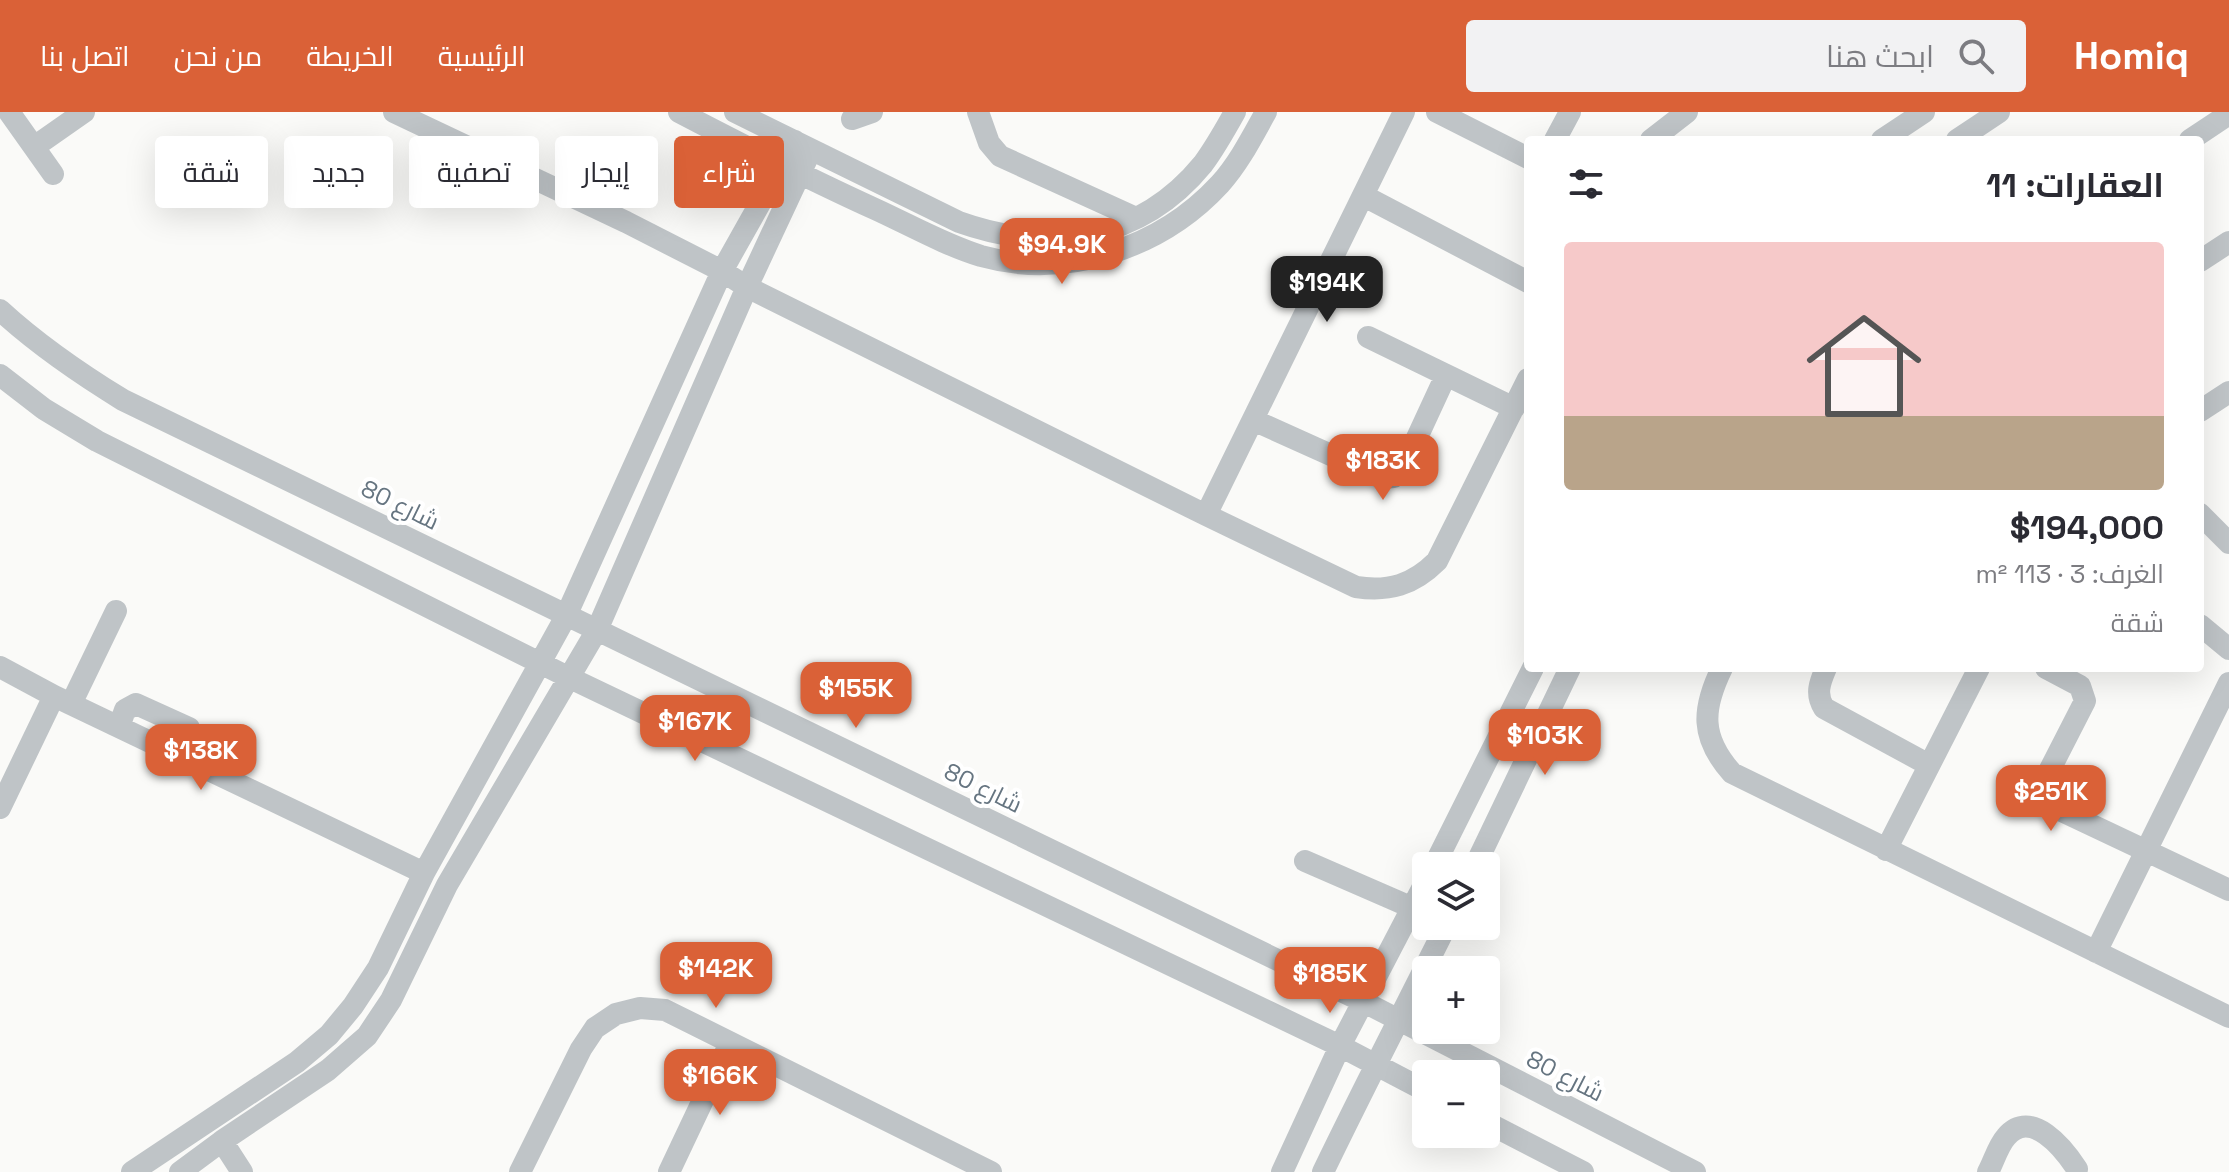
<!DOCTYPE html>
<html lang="ar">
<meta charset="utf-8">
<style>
:root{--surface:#fff;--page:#f2f2f3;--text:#2b2b33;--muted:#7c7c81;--accent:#da6137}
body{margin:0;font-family:"Space Grotesk",Cairo,sans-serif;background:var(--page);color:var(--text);direction:rtl;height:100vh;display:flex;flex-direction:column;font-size:30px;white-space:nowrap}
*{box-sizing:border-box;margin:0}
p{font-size:26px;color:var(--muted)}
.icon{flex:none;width:44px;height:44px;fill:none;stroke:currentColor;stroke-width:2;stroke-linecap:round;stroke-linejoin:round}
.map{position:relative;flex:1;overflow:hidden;direction:ltr}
.panel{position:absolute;left:1524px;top:24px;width:680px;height:536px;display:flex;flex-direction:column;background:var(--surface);border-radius:8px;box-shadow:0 8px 32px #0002;direction:rtl}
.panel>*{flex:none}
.guide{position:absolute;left:24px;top:24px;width:760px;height:72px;direction:rtl;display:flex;gap:16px}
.fabs{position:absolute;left:1412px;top:740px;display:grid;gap:16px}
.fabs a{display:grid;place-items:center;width:88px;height:88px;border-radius:8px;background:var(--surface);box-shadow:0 8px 32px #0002;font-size:40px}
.price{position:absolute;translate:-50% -68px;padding:0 18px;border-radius:16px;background:var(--accent);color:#fff;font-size:26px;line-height:52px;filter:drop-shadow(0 2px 4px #0008)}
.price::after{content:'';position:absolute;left:50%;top:48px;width:24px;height:18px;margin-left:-12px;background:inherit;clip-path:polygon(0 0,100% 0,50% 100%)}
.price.selected{background:#222;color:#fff}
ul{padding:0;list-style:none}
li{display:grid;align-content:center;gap:16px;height:424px;padding:0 40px}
li span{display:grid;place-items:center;height:248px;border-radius:8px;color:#555}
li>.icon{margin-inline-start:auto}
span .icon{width:144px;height:144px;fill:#fffc;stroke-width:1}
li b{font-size:34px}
h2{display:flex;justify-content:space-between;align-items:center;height:96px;padding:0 40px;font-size:34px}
.pill{padding:0 28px;border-radius:8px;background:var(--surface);box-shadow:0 8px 32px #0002;font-size:28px;line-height:72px}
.pill.selected{background:var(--accent);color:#fff}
header{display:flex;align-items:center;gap:48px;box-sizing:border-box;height:112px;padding:0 40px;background:var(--accent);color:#fff}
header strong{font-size:38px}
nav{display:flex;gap:44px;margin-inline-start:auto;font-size:28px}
.search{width:560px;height:72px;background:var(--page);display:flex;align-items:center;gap:20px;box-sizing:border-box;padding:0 28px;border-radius:8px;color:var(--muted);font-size:30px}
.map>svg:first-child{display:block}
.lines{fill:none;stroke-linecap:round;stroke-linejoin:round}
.minor{stroke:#bfc4c7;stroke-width:22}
.labels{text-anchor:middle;stroke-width:8;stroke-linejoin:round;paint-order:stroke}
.street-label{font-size:24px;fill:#667581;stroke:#fff}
</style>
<header>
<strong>Homiq</strong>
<div class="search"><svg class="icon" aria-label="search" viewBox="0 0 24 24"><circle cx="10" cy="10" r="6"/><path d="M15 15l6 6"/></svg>ابحث هنا</div>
<nav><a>الرئيسية</a><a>الخريطة</a><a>من نحن</a><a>اتصل بنا</a></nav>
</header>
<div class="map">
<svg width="2229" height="1060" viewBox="0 0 2229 1060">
<rect width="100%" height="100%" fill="#fafaf8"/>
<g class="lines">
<path class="minor" d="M 9,0 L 53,62
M 394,0 L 626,110 L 722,159 L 747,175 L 1206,403 L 1356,475 C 1389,480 1413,473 1437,449 L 1528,267
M 679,0 C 744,34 809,67 875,97 C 910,113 945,133 981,144 C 1067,168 1161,136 1220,72 C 1239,51 1252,25 1266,0
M 735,0 L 959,110 C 1049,142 1140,129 1203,52 C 1215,36 1225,18 1235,0
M 978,0 L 989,31 L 1000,44 L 1136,106
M 1437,0 L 1528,46
M 852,7 L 872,0
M 1555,28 L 1570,0
M 1651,28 L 1687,0
M 1882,28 L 1924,0
M 1957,28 L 1999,0
M 2190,28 L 2229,2
M 34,35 L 84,0
M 1364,84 L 1528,170
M 2200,149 L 2229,130
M 0,198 C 38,233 79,261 123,288 L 1362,889 L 1695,1060
M 1368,225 L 1514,296
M 0,263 L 44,297 L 97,329 L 570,566 L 1340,934 L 1426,979
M 2200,299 L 2229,280
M 1253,308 L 1382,366 L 1394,365 L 1403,356 L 1446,263
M 2200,402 L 2229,431
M 1206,403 L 1404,0
M 2200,513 L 2229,537
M 0,555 L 54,584 L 424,761
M 1722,556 C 1702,597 1700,625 1732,661 L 2229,905
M 1826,556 C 1820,570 1815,582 1824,596 L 1929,653
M 2046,556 L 2080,574 L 2085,589 L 2042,673 L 2042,685 L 2045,691 L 2229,778
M 71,592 L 116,499
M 119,615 L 125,598 L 136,592 L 189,616 L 193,631 L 188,648
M 0,696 L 54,584
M 1886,738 L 1979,556
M 1305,749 L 1413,796
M 1434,754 L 1533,556
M 1475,754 L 1570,556
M 2096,840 L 2229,571
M 1486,1010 L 1583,1060
M 222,1029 L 242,1060
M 132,1060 L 297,950 L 329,923 L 353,894 L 378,856 L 424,761 L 566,504 L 722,159 L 795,29
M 180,1060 L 222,1029 L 328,958 L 367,924 L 391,888 L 447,773 L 597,518 L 747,175 L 811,38
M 520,1060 L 581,937 L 595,916 L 616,902 L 640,896 L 665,898 L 991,1060
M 669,1060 L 730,931
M 1282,1060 L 1340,934 L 1426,769
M 1323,1060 C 1363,977 1405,896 1446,814
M 1988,1060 C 1994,1049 1998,1034 2006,1025 C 2031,995 2064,1037 2077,1057"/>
</g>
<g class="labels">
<g class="street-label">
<text transform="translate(400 393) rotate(26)" y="8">شارع 80</text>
<text transform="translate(983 676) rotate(26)" y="8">شارع 80</text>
<text transform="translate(1565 964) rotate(27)" y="8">شارع 80</text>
</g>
</g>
</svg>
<div class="fabs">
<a><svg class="icon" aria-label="layers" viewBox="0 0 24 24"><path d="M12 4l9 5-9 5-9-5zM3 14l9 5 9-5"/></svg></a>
<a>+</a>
<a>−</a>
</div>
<b class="price" style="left:1062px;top:174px">$94.9K</b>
<b class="price selected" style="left:1327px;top:212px">$194K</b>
<b class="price" style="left:1383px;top:390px">$183K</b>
<b class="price" style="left:856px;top:618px">$155K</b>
<b class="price" style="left:695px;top:651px">$167K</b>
<b class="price" style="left:1545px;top:665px">$103K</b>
<b class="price" style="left:201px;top:680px">$138K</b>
<b class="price" style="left:2051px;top:721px">$251K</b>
<b class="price" style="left:716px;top:898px">$142K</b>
<b class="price" style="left:1330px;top:903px">$185K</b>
<b class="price" style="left:720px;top:1005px">$166K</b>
<div class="guide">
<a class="pill selected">شراء</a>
<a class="pill">إيجار</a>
<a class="pill">تصفية</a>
<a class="pill">جديد</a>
<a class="pill">شقة</a>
</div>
<section class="panel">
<h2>العقارات: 11<svg class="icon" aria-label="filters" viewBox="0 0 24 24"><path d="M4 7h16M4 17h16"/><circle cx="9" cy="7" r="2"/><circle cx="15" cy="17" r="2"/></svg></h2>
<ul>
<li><span style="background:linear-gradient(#f6c9c9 70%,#b9a48a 0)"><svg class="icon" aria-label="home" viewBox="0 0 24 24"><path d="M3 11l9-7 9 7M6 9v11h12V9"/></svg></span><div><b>$194,000</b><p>الغرف: 3 · 113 m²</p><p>شقة</p></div></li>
</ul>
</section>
</div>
